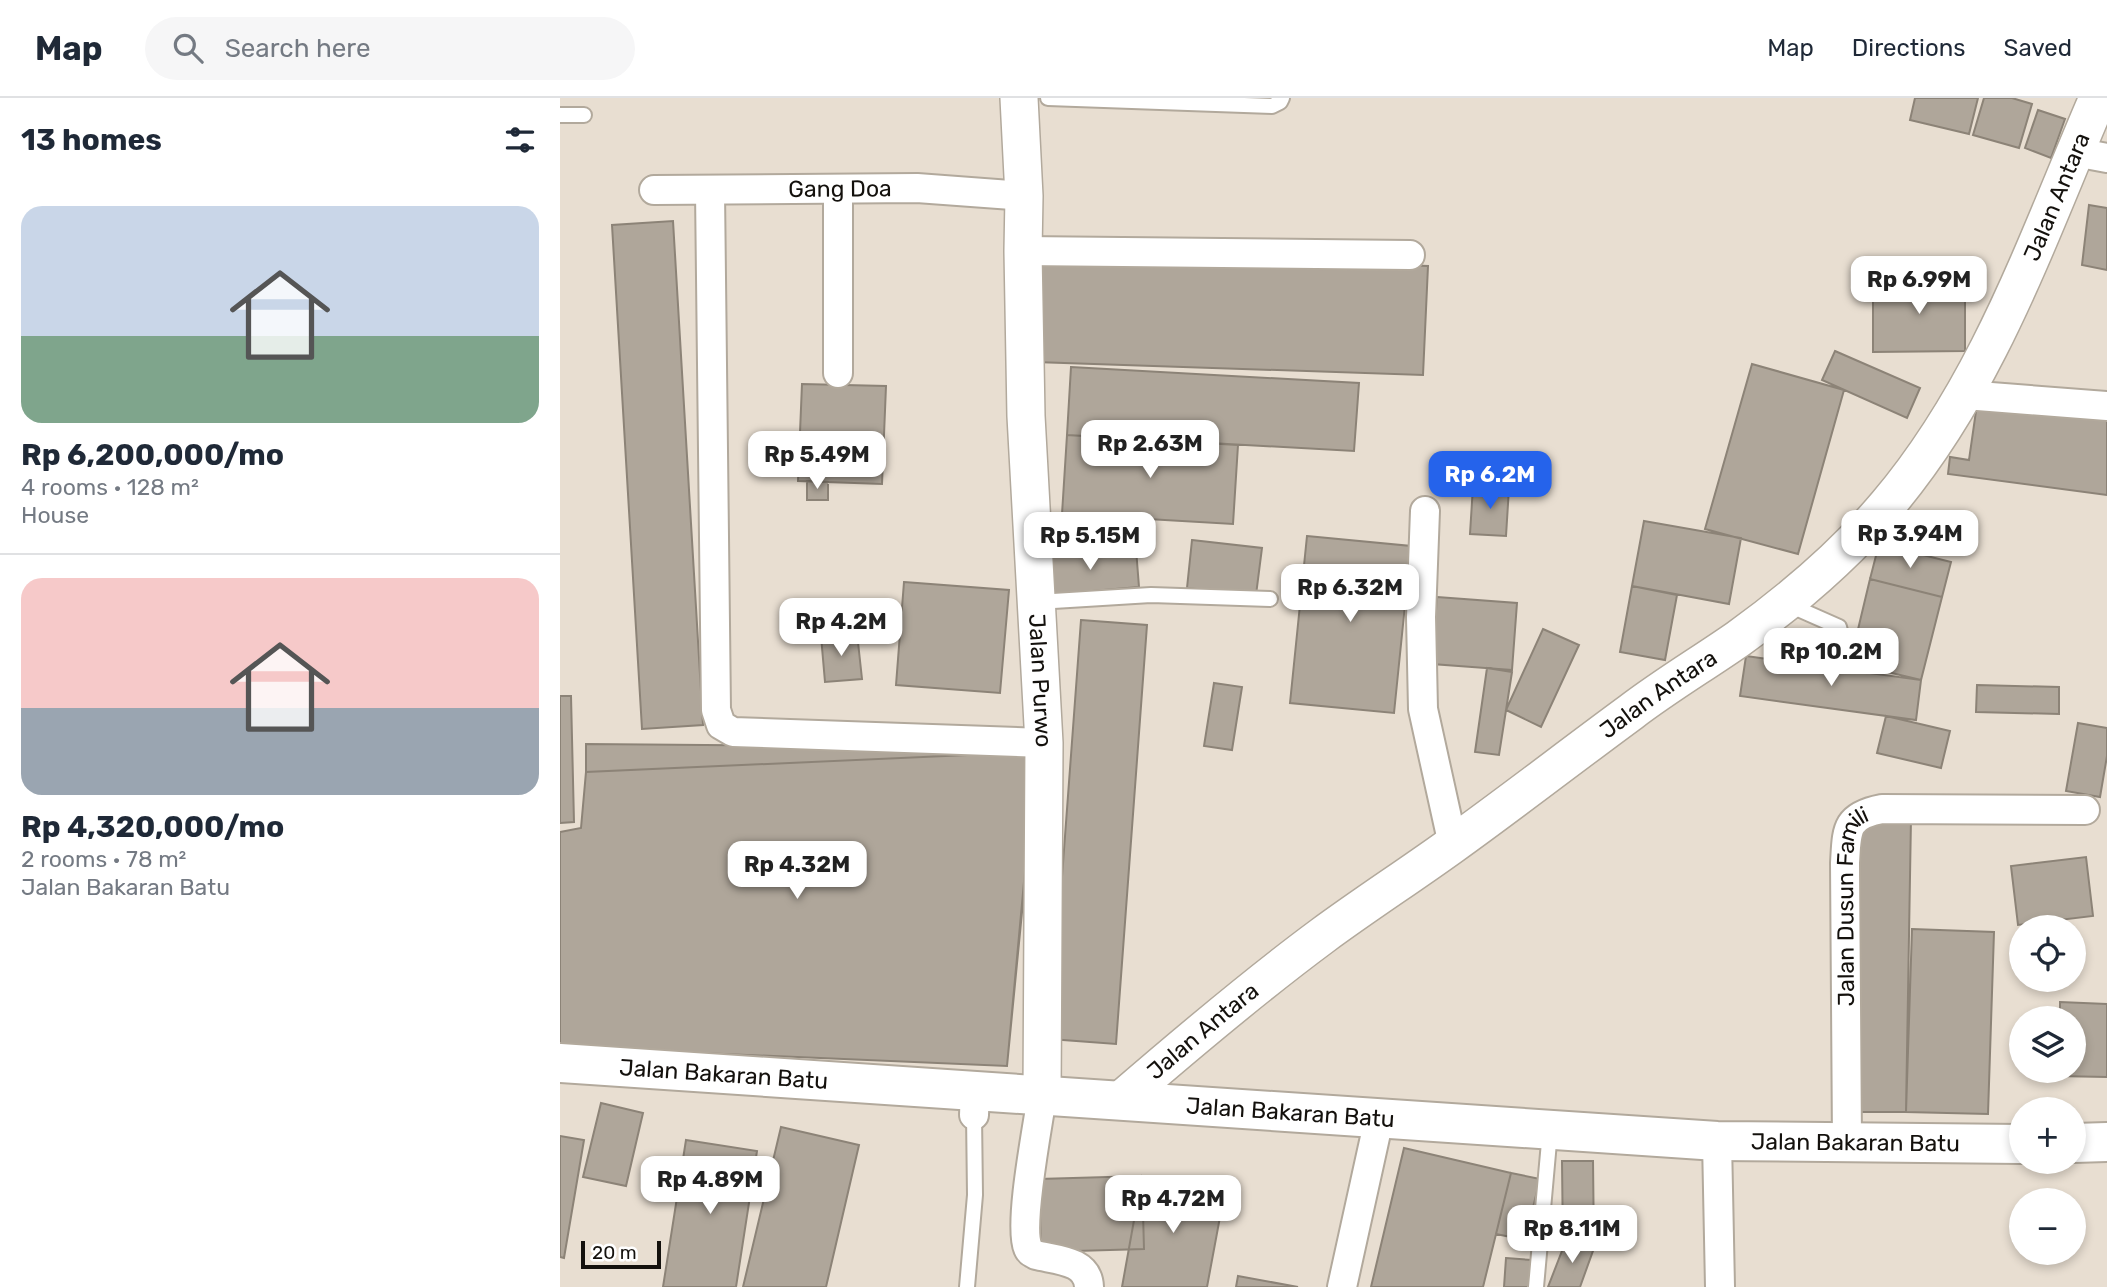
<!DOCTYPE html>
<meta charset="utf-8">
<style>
:root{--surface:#fff;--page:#f6f6f7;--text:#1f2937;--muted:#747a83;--line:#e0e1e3;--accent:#2563eb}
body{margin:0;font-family:Rubik,sans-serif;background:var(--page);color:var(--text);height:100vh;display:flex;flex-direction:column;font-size:26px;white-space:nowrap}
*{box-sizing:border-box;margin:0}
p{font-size:23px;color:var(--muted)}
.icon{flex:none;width:38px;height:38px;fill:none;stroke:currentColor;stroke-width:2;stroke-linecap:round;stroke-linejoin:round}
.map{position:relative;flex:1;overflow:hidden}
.side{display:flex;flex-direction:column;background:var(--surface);width:560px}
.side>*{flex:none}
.fabs{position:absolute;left:1449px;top:817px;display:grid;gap:14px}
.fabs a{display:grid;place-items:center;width:77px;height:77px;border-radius:50%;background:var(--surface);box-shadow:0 4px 10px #0003;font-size:35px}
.scale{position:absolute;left:21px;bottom:18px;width:80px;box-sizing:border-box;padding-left:7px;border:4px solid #14110d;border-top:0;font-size:19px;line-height:24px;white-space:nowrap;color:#14110d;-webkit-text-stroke:5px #fff;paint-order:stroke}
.price{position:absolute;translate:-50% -60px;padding:0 16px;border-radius:14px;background:#fff;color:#222;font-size:23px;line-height:46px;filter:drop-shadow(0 2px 4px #0008)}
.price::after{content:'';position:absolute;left:50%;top:42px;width:21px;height:16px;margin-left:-10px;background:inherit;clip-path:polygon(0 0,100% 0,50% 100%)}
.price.current{background:var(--accent);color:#fff}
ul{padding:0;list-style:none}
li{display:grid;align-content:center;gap:14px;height:371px;padding:0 21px}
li+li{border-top:2px solid var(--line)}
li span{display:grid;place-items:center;height:217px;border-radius:21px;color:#555}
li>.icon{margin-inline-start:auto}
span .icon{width:126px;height:126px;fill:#fffc;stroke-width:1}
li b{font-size:30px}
h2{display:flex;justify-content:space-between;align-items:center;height:84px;padding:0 21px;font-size:30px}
header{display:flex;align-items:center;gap:42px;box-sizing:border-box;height:98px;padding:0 35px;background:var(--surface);border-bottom:2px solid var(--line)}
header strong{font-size:33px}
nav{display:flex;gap:38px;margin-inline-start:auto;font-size:24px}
.search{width:490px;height:63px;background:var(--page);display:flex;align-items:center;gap:18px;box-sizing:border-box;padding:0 24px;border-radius:38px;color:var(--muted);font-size:26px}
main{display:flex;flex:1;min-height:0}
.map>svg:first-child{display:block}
.building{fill:#afa69a;stroke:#8c8377;stroke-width:2}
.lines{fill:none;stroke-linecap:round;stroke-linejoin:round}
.service-casing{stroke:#b2a99c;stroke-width:18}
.minor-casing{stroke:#b2a99c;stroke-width:32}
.tertiary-casing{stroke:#b2a99c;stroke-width:40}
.trunk-casing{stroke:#b2a99c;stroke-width:42}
.service{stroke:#fff;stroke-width:14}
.minor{stroke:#fff;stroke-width:28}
.tertiary{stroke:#fff;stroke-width:37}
.trunk{stroke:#fff;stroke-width:38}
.labels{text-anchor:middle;stroke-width:5;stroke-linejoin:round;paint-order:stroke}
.street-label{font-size:23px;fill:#14110d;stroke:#fff}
</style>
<header>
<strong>Map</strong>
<div class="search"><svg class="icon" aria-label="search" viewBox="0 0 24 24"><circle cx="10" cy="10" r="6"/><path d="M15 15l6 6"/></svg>Search here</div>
<nav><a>Map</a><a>Directions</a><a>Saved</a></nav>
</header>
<main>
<section class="side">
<h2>13 homes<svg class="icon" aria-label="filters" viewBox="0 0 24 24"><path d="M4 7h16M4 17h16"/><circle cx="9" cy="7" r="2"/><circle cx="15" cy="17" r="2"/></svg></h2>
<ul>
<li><span style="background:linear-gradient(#c9d6e8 60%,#7fa58c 0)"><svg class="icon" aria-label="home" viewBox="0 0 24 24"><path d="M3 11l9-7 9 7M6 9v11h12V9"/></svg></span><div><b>Rp 6,200,000/mo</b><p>4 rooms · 128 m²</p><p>House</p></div></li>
<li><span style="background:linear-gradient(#f6c9c9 60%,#9aa5b1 0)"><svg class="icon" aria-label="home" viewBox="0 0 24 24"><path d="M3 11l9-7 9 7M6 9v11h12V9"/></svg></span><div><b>Rp 4,320,000/mo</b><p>2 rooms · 78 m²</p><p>Jalan Bakaran Batu</p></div></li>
</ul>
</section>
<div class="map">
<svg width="1547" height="1189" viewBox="0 0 1547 1189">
<rect width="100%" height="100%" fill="#e8ded1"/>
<path class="building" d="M 1355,0 L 1418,0 L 1409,36 L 1350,22 Z
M 1424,0 L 1452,0 L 1472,6 L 1459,50 L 1413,37 Z
M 1478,12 L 1505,21 L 1491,60 L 1465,50 Z
M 1529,107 L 1547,110 L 1547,172 L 1522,167 Z
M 113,123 L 143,627 L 82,631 L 52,127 Z
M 479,155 L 868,168 L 863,277 L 475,264 Z
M 1405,181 L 1405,253 L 1313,254 L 1313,182 Z
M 1275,253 L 1360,290 L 1347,320 L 1262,282 Z
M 1192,266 L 1284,292 L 1238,456 L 1145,431 Z
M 511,269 L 799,285 L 794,353 L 507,337 Z
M 242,286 L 326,288 L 322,386 L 238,383 Z
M 1418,299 L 1547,316 L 1547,397 L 1388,376 L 1390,359 L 1409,362 Z
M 507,337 L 678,347 L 673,426 L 502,416 Z
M 247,383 L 268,384 L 268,402 L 247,402 Z
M 913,388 L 949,390 L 946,438 L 910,436 Z
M 1084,423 L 1181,440 L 1169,506 L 1072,488 Z
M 747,438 L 851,448 L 834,615 L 730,605 Z
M 632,442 L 702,450 L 696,497 L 627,490 Z
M 1319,446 L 1391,464 L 1382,499 L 1310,481 Z
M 576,451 L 579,489 L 485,497 L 482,459 Z
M 1310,481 L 1382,499 L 1361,582 L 1290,565 Z
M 344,484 L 449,492 L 440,595 L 336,587 Z
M 1072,488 L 1117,497 L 1105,562 L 1060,554 Z
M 877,499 L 957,505 L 952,572 L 872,566 Z
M 521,522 L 587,527 L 556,946 L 490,941 Z
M 983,531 L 1019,547 L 981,629 L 946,612 Z
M 297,535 L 302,581 L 265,584 L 261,538 Z
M 1186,558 L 1361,582 L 1356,622 L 1180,598 Z
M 927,570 L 952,574 L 939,657 L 915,654 Z
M 654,585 L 682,589 L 672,652 L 644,648 Z
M 1417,587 L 1499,589 L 1499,616 L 1416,614 Z
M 0,598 L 11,598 L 14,724 L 0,725 Z
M 1326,618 L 1390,633 L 1381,670 L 1317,655 Z
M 1518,625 L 1547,630 L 1547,658 L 1540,699 L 1506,693 Z
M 26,646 L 478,650 L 447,968 L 0,949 L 0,734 L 21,730 L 26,674 Z
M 476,654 L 447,968 L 0,949 L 0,734 L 21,730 L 26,674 Z
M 1351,720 L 1346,1014 L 1295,1014 L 1300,723 Z
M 1526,759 L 1533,818 L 1458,827 L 1451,768 Z
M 1352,831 L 1434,834 L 1428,1016 L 1346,1014 Z
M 1500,904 L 1547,906 L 1547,979 L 1497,978 L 1498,973 L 1514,973 L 1514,920 L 1500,920 Z
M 41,1005 L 83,1015 L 66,1088 L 23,1079 Z
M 221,1029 L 299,1047 L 266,1189 L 183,1189 Z
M 0,1038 L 24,1042 L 4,1160 L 0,1159 Z
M 126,1042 L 197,1053 L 176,1189 L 103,1189 Z
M 844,1050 L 951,1075 L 923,1189 L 811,1189 Z
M 1002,1063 L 1033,1063 L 1034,1150 L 1003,1150 Z
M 951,1075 L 980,1081 L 965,1142 L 936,1136 Z
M 582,1078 L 584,1151 L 481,1154 L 479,1081 Z
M 582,1078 L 665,1092 L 647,1189 L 562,1189 Z
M 1007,1140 L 1034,1150 L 1020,1189 L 988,1189 Z
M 946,1160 L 972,1162 L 971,1189 L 944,1189 Z
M 678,1178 L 738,1189 L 676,1189 Z"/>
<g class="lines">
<defs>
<path id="service" d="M 488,0 L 712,8 L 720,4 L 722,0
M 0,17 L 24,17
M 477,504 L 591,497 L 710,501
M 1227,506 L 1279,529 L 1281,537 L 1283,561 L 1292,568 L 1302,569
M 407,1189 L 415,1097 L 414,1017
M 976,1189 L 990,1033"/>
<g id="minor">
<path d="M 1515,54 L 1547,60"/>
<path id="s1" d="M 94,92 L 357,90 L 464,98"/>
<path d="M 150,93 L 156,612 L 161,627 L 173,634 L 484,645"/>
<path d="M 463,153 L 850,157"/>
<path d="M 278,275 L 278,91"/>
<path d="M 1405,297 L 1547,308"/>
<path d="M 865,413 L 861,519 L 863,611 L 893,747"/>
<path d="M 482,998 C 478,1027 458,1127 468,1150 C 470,1155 471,1154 476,1157 C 496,1162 528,1162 529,1189"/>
<path d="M 414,1017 L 415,992"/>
<path d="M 1157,1043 L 1160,1189"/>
<path id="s2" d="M 1287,1043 L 1285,765 C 1287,732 1285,718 1322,711 L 1525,712"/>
<path d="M 782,1189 L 819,1021"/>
</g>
<g id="tertiary">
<path id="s3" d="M 459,0 L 464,98 L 463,153 L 466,318 L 484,645 L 482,998"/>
<path id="s4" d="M 561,1002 C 627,945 693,889 762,838 C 804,807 849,778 892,747 C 952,704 1011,658 1071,614 C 1105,588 1142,566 1178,541 C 1232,502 1284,458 1327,407 C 1428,288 1477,141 1538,0"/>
</g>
<g id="trunk">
<path id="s5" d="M 0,965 L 1157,1043 L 1461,1046"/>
<path d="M 1514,1045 L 1547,1044"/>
</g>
</defs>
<use href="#service" class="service-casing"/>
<use href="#minor" class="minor-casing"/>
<use href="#tertiary" class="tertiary-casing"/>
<use href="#trunk" class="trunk-casing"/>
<use href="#service" class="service"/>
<use href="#minor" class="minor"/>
<use href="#tertiary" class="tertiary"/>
<use href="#trunk" class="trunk"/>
</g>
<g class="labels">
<g class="street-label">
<text dy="8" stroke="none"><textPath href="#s1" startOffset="186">Gang Doa</textPath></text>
<text dy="8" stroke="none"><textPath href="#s4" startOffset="1325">Jalan Antara</textPath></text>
<text dy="8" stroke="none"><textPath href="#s3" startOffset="583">Jalan Purwo</textPath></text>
<text dy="8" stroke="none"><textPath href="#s4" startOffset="674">Jalan Antara</textPath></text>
<text dy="8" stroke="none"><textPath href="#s2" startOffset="236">Jalan Dusun Famili</textPath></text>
<text dy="8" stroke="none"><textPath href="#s4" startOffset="107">Jalan Antara</textPath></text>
<text dy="8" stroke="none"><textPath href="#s5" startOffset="164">Jalan Bakaran Batu</textPath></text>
<text dy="8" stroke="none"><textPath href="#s5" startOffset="732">Jalan Bakaran Batu</textPath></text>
<text dy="8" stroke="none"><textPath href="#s5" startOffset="1298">Jalan Bakaran Batu</textPath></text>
</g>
</g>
</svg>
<div class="fabs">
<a><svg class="icon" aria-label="locate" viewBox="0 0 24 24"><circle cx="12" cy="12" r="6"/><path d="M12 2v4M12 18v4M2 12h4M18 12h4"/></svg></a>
<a><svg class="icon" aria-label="layers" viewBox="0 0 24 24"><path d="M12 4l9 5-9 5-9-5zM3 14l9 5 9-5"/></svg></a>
<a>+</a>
<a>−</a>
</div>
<div class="scale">20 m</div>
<b class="price" style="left:1359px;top:218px">Rp 6.99M</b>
<b class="price" style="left:590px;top:382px">Rp 2.63M</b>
<b class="price" style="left:257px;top:393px">Rp 5.49M</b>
<b class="price current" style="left:930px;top:413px">Rp 6.2M</b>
<b class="price" style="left:1350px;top:472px">Rp 3.94M</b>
<b class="price" style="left:530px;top:474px">Rp 5.15M</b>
<b class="price" style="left:790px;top:526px">Rp 6.32M</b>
<b class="price" style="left:281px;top:560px">Rp 4.2M</b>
<b class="price" style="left:1271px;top:590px">Rp 10.2M</b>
<b class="price" style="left:237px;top:803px">Rp 4.32M</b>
<b class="price" style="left:150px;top:1118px">Rp 4.89M</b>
<b class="price" style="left:613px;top:1137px">Rp 4.72M</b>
<b class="price" style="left:1012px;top:1167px">Rp 8.11M</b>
</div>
</main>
